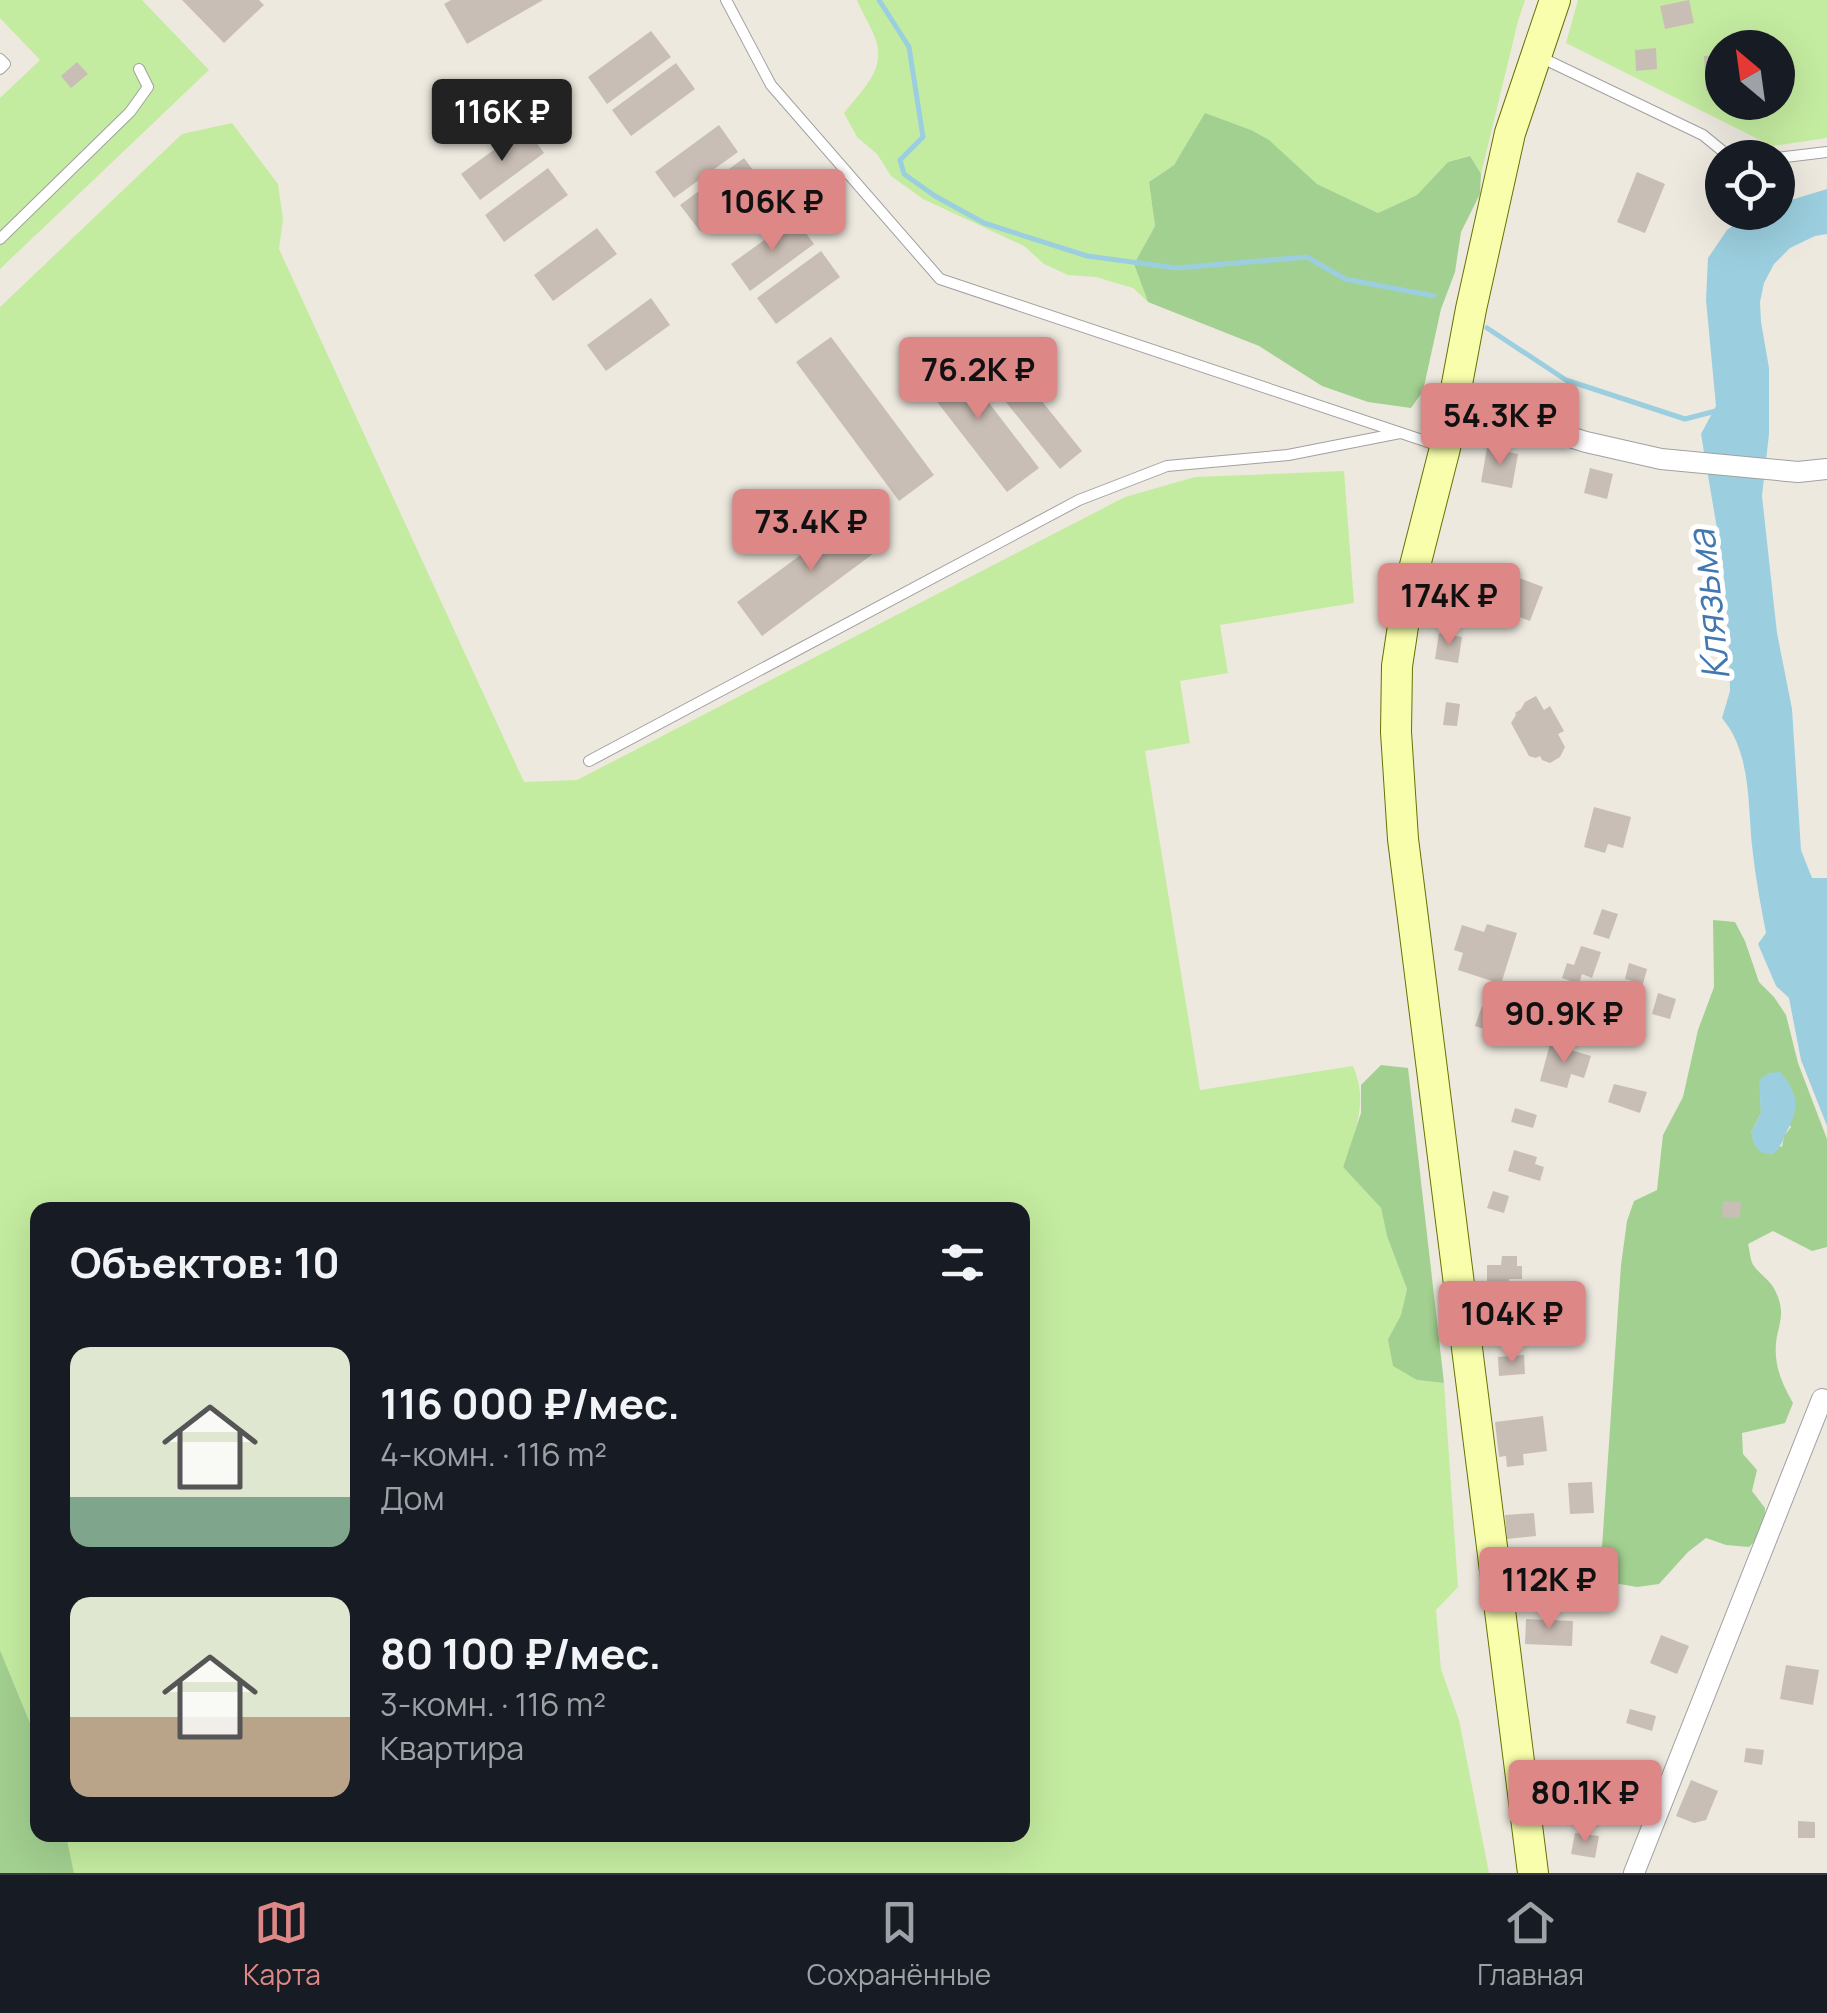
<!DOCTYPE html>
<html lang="ru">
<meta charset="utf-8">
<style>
:root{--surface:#171b24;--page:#20242c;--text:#f1f3f6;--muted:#9ea1a6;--line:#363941;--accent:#dd8787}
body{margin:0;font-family:Manrope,sans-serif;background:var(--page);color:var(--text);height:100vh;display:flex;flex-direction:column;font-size:38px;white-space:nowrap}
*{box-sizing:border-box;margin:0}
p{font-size:32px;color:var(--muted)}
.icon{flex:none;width:55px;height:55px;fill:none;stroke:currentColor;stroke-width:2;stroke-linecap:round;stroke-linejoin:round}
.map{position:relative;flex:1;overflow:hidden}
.panel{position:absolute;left:30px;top:1202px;width:1000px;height:640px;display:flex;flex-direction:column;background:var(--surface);border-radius:20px;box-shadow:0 10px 40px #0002}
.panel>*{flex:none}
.needle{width:65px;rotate:331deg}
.buttons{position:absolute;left:1705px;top:30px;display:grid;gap:20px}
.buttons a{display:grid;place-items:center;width:90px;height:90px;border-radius:50%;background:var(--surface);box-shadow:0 10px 40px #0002;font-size:50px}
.price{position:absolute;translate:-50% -85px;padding:0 22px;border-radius:10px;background:var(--accent);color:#111;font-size:32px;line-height:65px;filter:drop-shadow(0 2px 5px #0008)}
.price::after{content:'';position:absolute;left:50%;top:60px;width:30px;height:22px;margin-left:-15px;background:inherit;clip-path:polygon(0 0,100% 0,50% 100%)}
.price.active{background:#222;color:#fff}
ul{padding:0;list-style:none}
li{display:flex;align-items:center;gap:30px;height:250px;padding:0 40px}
li span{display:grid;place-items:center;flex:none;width:280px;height:200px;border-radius:20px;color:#555}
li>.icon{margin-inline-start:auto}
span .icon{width:120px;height:120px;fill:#fffc;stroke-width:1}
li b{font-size:42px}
h2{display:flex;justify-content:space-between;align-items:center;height:120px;padding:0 40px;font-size:42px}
.menu{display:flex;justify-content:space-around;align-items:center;height:140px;border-top:2px solid var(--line);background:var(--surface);font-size:28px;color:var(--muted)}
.menu a{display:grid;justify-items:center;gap:5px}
.menu .active{color:var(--accent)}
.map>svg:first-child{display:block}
.grass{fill:#c4eca0;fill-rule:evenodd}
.forest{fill:#a2d090;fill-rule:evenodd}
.water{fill:#9bcfdf}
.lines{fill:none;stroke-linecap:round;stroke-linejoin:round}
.stream{stroke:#9bcfdf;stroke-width:5}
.building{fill:#c9beb5}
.lane-casing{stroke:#a1a1a1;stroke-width:12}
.street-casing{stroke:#a1a1a1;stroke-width:22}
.secondary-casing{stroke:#657300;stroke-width:32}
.lane{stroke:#fff;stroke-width:10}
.street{stroke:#fff;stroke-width:20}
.secondary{stroke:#f9feac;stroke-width:30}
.labels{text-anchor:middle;stroke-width:10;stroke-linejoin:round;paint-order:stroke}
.water-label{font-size:38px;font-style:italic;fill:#4277af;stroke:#fff}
</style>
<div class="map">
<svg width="1827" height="1873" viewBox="0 0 1827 1873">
<rect width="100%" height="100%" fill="#ede9df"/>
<path class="grass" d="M 0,0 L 142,0 L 209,70 L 0,269 L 0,98 L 40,60 L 0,18 Z
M 857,0 L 1525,0 L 1518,21 L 1481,174 L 1469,156 L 1448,162 L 1417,195 L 1378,213 L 1317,184 L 1269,141 L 1251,130 L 1205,114 L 1174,165 L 1149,182 L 1155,226 L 1134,264 L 1148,302 L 1133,288 L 1096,277 L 1068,275 L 1044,264 L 1024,246 L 923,199 L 891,176 L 877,154 L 857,137 L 844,113 C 860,92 884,72 877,44 C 875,33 862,13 857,0 Z
M 1578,0 L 1827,0 L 1827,138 L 1772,146 L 1566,43 ZM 1722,48 L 1778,48 L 1778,102 L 1722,102 Z
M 232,123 L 278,184 L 283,219 L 279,249 L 524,782 L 577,780 L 1125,497 L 1195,477 L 1344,471 L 1354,603 L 1220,625 L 1228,673 L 1180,681 L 1190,743 L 1145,751 L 1200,1090 L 1353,1066 C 1369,1104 1355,1129 1343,1167 L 1381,1208 L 1387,1236 L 1407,1289 L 1401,1315 L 1388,1339 L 1417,1380 L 1444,1383 L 1458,1587 L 1436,1610 L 1441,1669 L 1459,1720 L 1489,1873 L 74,1873 L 66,1835 L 1022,1835 L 1022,1210 L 38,1210 L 37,1740 L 0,1650 L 0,307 L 182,134 Z"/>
<path class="forest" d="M 1205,113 L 1251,130 L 1269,140 L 1317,184 L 1378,213 L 1417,195 L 1448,162 L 1470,156 L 1481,174 L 1480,194 L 1461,232 L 1455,272 L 1441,309 L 1423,391 L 1411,408 L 1368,402 L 1322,386 L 1259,346 L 1148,302 L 1134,264 L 1155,226 L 1149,182 L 1174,165 Z
M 1713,920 L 1735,922 L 1745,941 L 1759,982 L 1774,997 L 1786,1015 L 1798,1063 L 1827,1139 L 1827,1247 L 1812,1251 L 1773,1231 L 1748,1244 C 1750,1251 1750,1261 1754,1266 C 1763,1278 1772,1280 1778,1297 C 1785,1316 1778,1325 1776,1343 C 1774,1366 1782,1384 1793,1403 L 1785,1423 L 1742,1433 L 1743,1454 L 1757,1470 L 1752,1491 L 1765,1508 L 1764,1532 L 1749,1547 L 1726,1545 L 1706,1538 L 1688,1552 L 1659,1584 L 1637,1587 L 1614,1583 L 1606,1575 L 1601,1562 L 1621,1265 L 1627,1221 L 1634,1201 L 1657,1190 L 1663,1135 L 1683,1097 L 1698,1030 L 1714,987 ZM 1760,1081 L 1791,1127 L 1784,1136 L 1782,1147 L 1751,1133 L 1761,1113 Z
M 1381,1065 L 1408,1068 L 1444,1383 L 1417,1380 L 1393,1366 L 1388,1339 L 1401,1315 L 1407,1289 L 1387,1236 L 1381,1208 L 1343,1167 L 1361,1113 L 1361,1085 Z
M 0,1650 L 37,1740 L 38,1835 L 66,1835 L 74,1873 L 0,1873 Z"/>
<path class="water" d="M 1827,189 L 1827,234 L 1815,236 L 1790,248 L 1774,264 L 1764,283 L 1760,302 L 1761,322 L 1769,368 L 1769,434 L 1762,496 L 1777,633 L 1792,709 L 1801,850 L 1812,878 L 1827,878 L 1827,1126 L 1801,1060 L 1789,998 L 1776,986 L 1758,944 L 1766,933 C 1761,907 1756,881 1753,854 C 1747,809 1753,755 1722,718 L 1730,691 L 1729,652 L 1723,564 L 1701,434 L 1716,406 L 1706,300 L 1708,258 L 1727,230 L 1750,213 L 1778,212 L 1778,204 Z
M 1780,1072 C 1799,1094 1800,1107 1786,1133 C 1782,1142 1781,1147 1773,1154 L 1762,1153 L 1754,1144 L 1751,1133 L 1761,1113 L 1759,1080 L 1769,1073 Z"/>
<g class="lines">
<path class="stream" d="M 879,0 L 909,47 L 923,137 L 900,160 L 904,174 L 935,196 L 984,223 L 1087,256 L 1177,268 L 1307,257 L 1345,279 L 1434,296
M 1487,328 L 1566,380 L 1685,419 L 1716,411"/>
</g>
<path class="building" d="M 182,0 L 259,0 L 264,5 L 224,43 Z
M 451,0 L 543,0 L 467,44 L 444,4 Z
M 1689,0 L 1694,23 L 1665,29 L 1660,6 Z
M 651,31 L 671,57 L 607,104 L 588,77 Z
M 1656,48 L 1657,69 L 1636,71 L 1635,50 Z
M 1722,55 L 1722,90 L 1706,91 L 1704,56 Z
M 77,62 L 88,74 L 71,88 L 61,76 Z
M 676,63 L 695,89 L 631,136 L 612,110 Z
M 719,125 L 738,152 L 674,198 L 655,172 Z
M 525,127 L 544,153 L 480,200 L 461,174 Z
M 744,158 L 763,184 L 700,231 L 680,205 Z
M 548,168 L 568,195 L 504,242 L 485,215 Z
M 1637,172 L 1665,184 L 1645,233 L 1617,222 Z
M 795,218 L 814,244 L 750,291 L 731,264 Z
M 597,228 L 617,254 L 553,301 L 534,275 Z
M 821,251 L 840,277 L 776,324 L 757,298 Z
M 651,298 L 670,325 L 606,371 L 587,345 Z
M 831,337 L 934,475 L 899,501 L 796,362 Z
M 950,352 L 1039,468 L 1007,492 L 917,376 Z
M 1024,379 L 1082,451 L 1060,469 L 1001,396 Z
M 1487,448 L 1518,454 L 1512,488 L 1481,482 Z
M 1590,468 L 1613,474 L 1607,499 L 1584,493 Z
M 860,511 L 885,545 L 762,636 L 737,602 Z
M 1480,563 L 1543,587 L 1530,621 L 1467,598 Z
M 1439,633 L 1462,637 L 1458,663 L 1435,659 Z
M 1536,696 L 1544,710 L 1550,706 L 1564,731 L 1558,734 L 1565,747 L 1560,757 L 1550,763 L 1542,760 L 1540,756 L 1536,758 L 1529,756 L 1511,723 L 1516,715 L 1515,713 L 1521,709 L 1525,702 Z
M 1446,702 L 1460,704 L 1457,726 L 1443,725 Z
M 1594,807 L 1631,817 L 1623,848 L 1608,844 L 1605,853 L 1584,847 Z
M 1602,909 L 1618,914 L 1609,939 L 1593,934 Z
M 1487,924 L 1517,933 L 1501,984 L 1458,970 L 1463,953 L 1454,950 L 1462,925 L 1484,932 Z
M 1581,946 L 1601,952 L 1592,978 L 1582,974 L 1579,984 L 1562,978 L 1567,963 L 1574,965 Z
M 1629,963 L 1647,969 L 1643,984 L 1625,979 Z
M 1658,993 L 1676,999 L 1670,1019 L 1652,1014 Z
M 1482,1006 L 1514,1016 L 1507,1037 L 1475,1026 Z
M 1550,1044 L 1591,1056 L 1584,1078 L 1571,1074 L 1567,1088 L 1540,1081 Z
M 1614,1084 L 1647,1092 L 1640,1113 L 1608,1102 Z
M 1515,1108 L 1537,1115 L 1533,1128 L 1511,1122 Z
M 1514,1150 L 1537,1157 L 1535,1164 L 1544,1167 L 1540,1181 L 1508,1171 Z
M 1493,1191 L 1509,1196 L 1504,1213 L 1487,1208 Z
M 1723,1201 L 1741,1202 L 1740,1218 L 1722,1217 Z
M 1502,1256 L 1517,1256 L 1517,1266 L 1522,1266 L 1522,1279 L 1509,1279 L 1509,1288 L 1487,1287 L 1487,1265 L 1501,1265 Z
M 1506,1306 L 1530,1307 L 1530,1321 L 1505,1320 Z
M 1524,1355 L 1525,1374 L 1499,1376 L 1498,1357 Z
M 1543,1416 L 1547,1451 L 1523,1454 L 1524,1465 L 1507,1467 L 1506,1456 L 1499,1457 L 1495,1422 Z
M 1592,1482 L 1594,1513 L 1570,1514 L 1568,1483 Z
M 1534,1513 L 1536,1536 L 1507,1539 L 1505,1515 Z
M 1567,1549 L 1570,1583 L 1511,1588 L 1508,1554 Z
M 1526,1619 L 1573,1621 L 1572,1646 L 1525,1644 Z
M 1661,1635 L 1689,1646 L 1677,1674 L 1650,1663 Z
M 1786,1665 L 1819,1670 L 1813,1705 L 1780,1699 Z
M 1630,1709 L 1656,1716 L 1652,1731 L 1626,1723 Z
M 1746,1748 L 1764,1750 L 1762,1765 L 1744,1762 Z
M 1691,1780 L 1718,1791 L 1706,1820 L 1694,1823 L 1676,1816 Z
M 1542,1785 L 1563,1791 L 1560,1804 L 1538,1798 Z
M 1610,1790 L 1633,1797 L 1627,1816 L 1604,1810 Z
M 1798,1821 L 1815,1822 L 1815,1838 L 1798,1838 Z
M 1575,1833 L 1599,1836 L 1595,1858 L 1571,1854 Z"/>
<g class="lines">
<defs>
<path id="lane" d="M 726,0 L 771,85 L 940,279 L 1440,446
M 1538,56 L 1703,135 L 1731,158
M 0,59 L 5,64 L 0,69
M 1777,158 L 1827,152
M 0,239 L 130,112 L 148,87 L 139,69
M 589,761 L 1079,500 L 1167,466 L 1288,455 L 1400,433"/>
<path id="street" d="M 1454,401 L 1586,442 L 1661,459 L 1798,472 L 1827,469
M 1634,1873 L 1822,1399"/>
<path id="secondary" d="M 1533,1873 L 1403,839 L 1396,732 L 1397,666 L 1408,593 L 1445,448 L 1471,309 L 1510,133 L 1555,0"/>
</defs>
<use href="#lane" class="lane-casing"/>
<use href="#street" class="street-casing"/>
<use href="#secondary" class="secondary-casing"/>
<use href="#lane" class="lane"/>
<use href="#street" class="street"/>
<use href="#secondary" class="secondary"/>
</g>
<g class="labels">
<g class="water-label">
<text transform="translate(1709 605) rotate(-96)" y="13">Клязьма</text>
</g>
</g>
</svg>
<div class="buttons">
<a><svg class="needle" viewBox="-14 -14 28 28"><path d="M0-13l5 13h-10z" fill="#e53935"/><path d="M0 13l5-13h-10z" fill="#9ea1a6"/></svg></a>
<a><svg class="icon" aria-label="locate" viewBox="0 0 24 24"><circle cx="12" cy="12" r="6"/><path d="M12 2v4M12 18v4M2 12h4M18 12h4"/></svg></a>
</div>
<b class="price active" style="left:502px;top:164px">116K ₽</b>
<b class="price" style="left:772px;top:254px">106K ₽</b>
<b class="price" style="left:978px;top:422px">76.2K ₽</b>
<b class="price" style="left:1500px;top:468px">54.3K ₽</b>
<b class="price" style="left:811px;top:574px">73.4K ₽</b>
<b class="price" style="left:1449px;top:648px">174K ₽</b>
<b class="price" style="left:1564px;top:1066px">90.9K ₽</b>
<b class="price" style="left:1512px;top:1366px">104K ₽</b>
<b class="price" style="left:1549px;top:1632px">112K ₽</b>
<b class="price" style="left:1585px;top:1845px">80.1K ₽</b>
<section class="panel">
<h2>Объектов: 10<svg class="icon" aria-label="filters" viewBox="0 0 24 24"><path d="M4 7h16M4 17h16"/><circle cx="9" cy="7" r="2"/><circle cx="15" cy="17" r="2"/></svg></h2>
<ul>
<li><span style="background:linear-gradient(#dfe7d0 75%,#7fa58c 0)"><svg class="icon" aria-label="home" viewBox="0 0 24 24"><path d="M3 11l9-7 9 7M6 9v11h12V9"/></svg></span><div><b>116 000 ₽/мес.</b><p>4-комн. · 116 m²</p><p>Дом</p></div></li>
<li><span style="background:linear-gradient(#dfe7d0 60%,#b9a48a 0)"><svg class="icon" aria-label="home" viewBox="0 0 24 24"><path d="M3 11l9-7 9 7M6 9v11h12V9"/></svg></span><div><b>80 100 ₽/мес.</b><p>3-комн. · 116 m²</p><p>Квартира</p></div></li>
</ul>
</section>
</div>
<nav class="menu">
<a class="active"><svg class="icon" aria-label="map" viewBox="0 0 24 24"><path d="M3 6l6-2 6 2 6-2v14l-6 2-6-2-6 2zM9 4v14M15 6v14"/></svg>Карта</a>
<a><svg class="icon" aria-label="saved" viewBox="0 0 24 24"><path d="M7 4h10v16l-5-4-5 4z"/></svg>Сохранённые</a>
<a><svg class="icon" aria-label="home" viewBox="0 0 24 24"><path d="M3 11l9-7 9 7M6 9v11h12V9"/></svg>Главная</a>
</nav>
